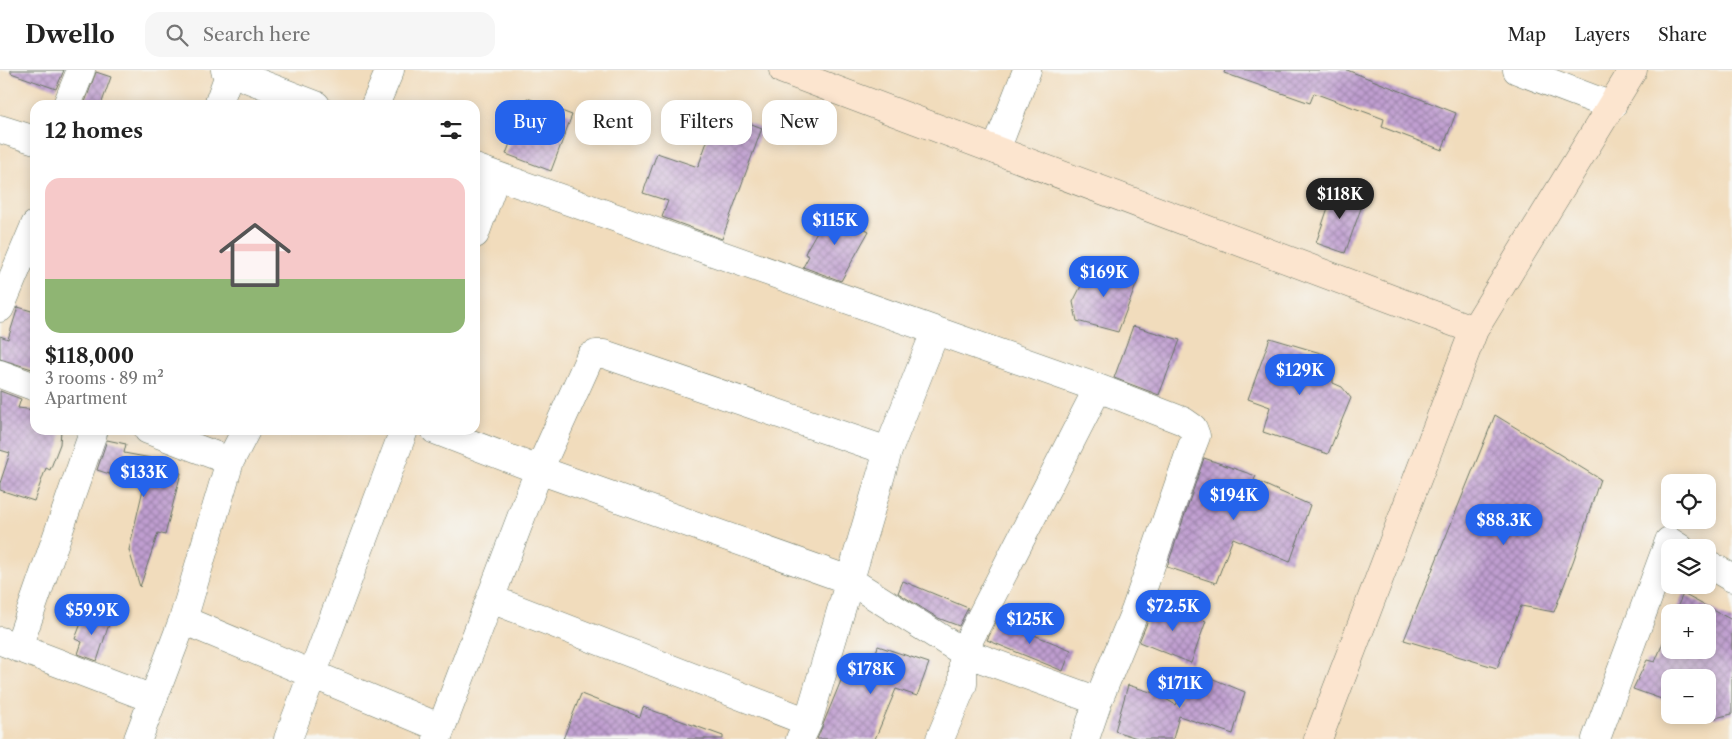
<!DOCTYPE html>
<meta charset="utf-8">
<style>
:root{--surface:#fff;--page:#f6f6f6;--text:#222;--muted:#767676;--line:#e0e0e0;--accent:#2563eb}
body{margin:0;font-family:"Libre Caslon Text",serif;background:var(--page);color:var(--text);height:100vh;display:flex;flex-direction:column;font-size:19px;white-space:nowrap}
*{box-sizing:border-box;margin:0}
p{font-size:16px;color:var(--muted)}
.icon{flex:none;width:28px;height:28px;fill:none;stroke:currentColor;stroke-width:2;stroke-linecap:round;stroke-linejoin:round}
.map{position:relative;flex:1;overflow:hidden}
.sheet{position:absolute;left:30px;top:30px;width:450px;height:335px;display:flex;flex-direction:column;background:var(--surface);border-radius:15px;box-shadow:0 2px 12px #0003}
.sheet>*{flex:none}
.hud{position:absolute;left:495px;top:30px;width:475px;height:45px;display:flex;gap:10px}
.fabs{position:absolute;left:1661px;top:404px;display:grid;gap:10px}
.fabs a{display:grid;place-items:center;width:55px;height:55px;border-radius:10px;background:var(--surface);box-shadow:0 2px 12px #0003;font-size:25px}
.price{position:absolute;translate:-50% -42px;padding:0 11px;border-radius:18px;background:var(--accent);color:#fff;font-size:16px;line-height:32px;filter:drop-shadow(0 1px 2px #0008)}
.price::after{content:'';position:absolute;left:50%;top:30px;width:15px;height:11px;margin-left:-8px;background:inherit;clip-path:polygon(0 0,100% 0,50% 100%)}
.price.on{background:#222;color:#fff}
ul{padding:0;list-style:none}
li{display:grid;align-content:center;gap:10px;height:265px;padding:0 15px}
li+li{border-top:1px solid var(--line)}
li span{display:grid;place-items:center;height:155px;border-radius:15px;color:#555}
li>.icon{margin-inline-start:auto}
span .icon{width:90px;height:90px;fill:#fffc;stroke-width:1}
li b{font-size:21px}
h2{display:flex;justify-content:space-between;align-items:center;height:60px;padding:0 15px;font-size:21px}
.pill{padding:0 18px;border-radius:15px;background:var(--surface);box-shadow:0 2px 12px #0003;font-size:18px;line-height:45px}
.pill.on{background:var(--accent);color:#fff}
header{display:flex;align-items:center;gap:30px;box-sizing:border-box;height:70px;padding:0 25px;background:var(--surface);border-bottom:1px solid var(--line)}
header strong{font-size:24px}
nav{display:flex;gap:28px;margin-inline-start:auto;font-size:18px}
.search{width:350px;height:45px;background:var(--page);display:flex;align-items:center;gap:12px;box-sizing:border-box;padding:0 18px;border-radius:15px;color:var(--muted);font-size:19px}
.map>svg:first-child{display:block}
.building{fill:url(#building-cross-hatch)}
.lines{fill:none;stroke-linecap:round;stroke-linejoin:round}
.street-casing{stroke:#687564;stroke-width:29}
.secondary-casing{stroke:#687564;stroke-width:29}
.street{stroke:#fff;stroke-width:28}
.secondary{stroke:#fce5cf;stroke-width:28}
</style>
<header>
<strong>Dwello</strong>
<div class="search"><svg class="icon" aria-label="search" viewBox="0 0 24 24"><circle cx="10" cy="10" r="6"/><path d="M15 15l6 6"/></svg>Search here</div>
<nav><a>Map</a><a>Layers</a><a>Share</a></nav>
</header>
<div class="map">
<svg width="1732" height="669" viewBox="0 0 1732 669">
<defs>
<pattern id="building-cross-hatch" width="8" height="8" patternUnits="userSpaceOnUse" patternTransform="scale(1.25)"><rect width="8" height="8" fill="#c09ed0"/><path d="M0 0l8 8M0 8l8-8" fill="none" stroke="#9b82aa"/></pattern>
</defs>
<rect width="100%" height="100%" fill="#f6f6f2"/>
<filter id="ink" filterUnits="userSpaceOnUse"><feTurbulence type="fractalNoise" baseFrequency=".02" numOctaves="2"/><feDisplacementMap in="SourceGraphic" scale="10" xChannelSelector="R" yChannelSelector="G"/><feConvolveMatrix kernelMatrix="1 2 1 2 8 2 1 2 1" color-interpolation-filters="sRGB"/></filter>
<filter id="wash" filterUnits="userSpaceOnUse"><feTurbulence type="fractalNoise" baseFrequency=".0096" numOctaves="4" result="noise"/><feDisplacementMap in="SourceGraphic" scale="20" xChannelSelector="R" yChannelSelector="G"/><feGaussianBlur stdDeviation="1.12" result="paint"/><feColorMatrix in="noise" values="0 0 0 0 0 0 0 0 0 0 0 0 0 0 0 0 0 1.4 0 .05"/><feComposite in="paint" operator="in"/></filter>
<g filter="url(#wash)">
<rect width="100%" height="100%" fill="#f1dcbc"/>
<g id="blocks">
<path class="building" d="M 11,0 L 64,0 L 56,19 L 11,3 Z
M 1225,0 L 1347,0 L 1456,43 L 1442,80 L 1382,57 L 1384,49 L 1314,23 L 1310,33 L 1224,3 Z
M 96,2 L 111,7 L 101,35 L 84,35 Z
M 527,28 L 572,45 L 551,101 L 506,84 Z
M 718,41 L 762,58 L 722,169 L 662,147 L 668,131 L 643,123 L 657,83 L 698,97 Z
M 1335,117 L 1365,127 L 1345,183 L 1316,173 Z
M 830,139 L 869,161 L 841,211 L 803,197 L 809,186 L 805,184 L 807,179 Z
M 1093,192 L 1138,210 L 1118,262 L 1077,251 L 1073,232 Z
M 18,237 L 35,242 L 35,289 L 32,299 L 0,289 L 0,266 L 8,269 Z
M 1133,256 L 1180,270 L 1159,325 L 1114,308 Z
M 1270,268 L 1324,284 L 1333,299 L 1333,313 L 1342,317 L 1351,328 L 1328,384 L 1263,362 L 1270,337 L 1248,329 Z
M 0,321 L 21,329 L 18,338 L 35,340 L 35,360 L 61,360 L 60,374 L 50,400 L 46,398 L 34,431 L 0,420 L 0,413 L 10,383 L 0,380 Z
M 1495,345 L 1600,409 L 1574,489 L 1554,542 L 1521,536 L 1497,598 L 1404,570 Z
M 107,370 L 126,374 L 124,383 L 151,388 L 150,392 L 181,403 L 165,465 L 158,463 L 140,517 L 129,480 L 144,415 L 97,400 Z
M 1204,388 L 1256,406 L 1254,410 L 1310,435 L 1290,492 L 1233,468 L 1216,513 L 1167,497 Z
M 903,511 L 968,538 L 959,556 L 938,548 L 898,523 Z
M 1683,524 L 1732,550 L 1732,644 L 1715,648 L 1707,645 L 1708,608 L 1670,608 L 1670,632 L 1633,619 L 1647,590 L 1655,592 L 1670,556 L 1670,580 L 1708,580 L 1708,542 L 1675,542 Z
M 1156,532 L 1206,551 L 1191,593 L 1139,572 Z
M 85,543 L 110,551 L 97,591 L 78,584 L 82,572 L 75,569 Z
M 997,550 L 1071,580 L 1063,601 L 987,570 Z
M 878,576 L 929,593 L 917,626 L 896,619 L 875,669 L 817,669 L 847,596 L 869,605 Z
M 1194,601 L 1245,622 L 1233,664 L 1179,646 L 1173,669 L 1140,669 L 1115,661 L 1128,615 L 1157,624 L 1176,635 Z
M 581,624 L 640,647 L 643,637 L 723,666 L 723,669 L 563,669 Z"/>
</g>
</g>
<g filter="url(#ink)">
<use href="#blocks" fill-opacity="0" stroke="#687564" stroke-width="1"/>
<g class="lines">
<defs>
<path id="street" d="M 225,0 L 316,35
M 1517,0 L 1612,36
M 67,35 L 81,0
M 218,35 L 230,2
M 375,35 L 390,0
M 0,59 L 35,70
M 996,80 L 1027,0
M 475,98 L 1098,318 L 1183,351 L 1193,358 L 1196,366 L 1191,379 L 1135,541 L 1098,631 L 1085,669
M 475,164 L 496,106
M 0,238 L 35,155
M 0,304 L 35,317
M 148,360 L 230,391
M 435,360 L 539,400 L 849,510 L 963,582 L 1098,631
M 1708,494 L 1732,508
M 491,529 L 808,652
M 183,550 L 441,658
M 1,571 L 153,629
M 18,578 L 94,360
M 138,669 L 183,550 L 230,391 L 246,360
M 288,669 L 404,360
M 437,669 L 539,400 L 590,287 L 596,284 L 604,284 L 888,381
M 800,669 L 808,652 L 888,381 L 935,262
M 940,669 L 963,614 L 963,582 L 1098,318
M 1596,669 L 1669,471 L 1680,478"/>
<path id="secondary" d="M 783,0 L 1474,260
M 1318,669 L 1474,260 L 1633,0"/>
</defs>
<use href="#street" class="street-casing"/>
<use href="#secondary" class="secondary-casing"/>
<use href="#street" class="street"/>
<use href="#secondary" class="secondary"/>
</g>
</g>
</svg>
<div class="fabs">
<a><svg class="icon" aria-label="locate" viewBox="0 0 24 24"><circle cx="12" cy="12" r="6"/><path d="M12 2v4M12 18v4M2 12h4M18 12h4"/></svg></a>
<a><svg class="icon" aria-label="layers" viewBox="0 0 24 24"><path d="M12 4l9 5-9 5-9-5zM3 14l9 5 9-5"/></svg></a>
<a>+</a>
<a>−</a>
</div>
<b class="price on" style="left:1340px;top:150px">$118K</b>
<b class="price" style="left:835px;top:176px">$115K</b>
<b class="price" style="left:1104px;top:228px">$169K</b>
<b class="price" style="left:1300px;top:326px">$129K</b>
<b class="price" style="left:144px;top:428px">$133K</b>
<b class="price" style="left:1234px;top:451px">$194K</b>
<b class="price" style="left:1504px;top:476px">$88.3K</b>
<b class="price" style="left:1173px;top:562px">$72.5K</b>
<b class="price" style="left:92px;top:566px">$59.9K</b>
<b class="price" style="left:1030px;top:575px">$125K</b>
<b class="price" style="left:871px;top:625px">$178K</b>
<b class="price" style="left:1180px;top:639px">$171K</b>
<div class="hud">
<a class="pill on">Buy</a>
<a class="pill">Rent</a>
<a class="pill">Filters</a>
<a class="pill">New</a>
</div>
<section class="sheet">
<h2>12 homes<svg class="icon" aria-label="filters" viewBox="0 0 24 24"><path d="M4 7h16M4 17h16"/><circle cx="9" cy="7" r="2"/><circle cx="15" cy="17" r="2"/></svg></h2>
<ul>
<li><span style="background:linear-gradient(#f6c9c9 65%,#8fb573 0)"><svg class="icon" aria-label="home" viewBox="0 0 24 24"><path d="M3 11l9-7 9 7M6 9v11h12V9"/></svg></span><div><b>$118,000</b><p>3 rooms · 89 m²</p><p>Apartment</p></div></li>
</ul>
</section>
</div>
